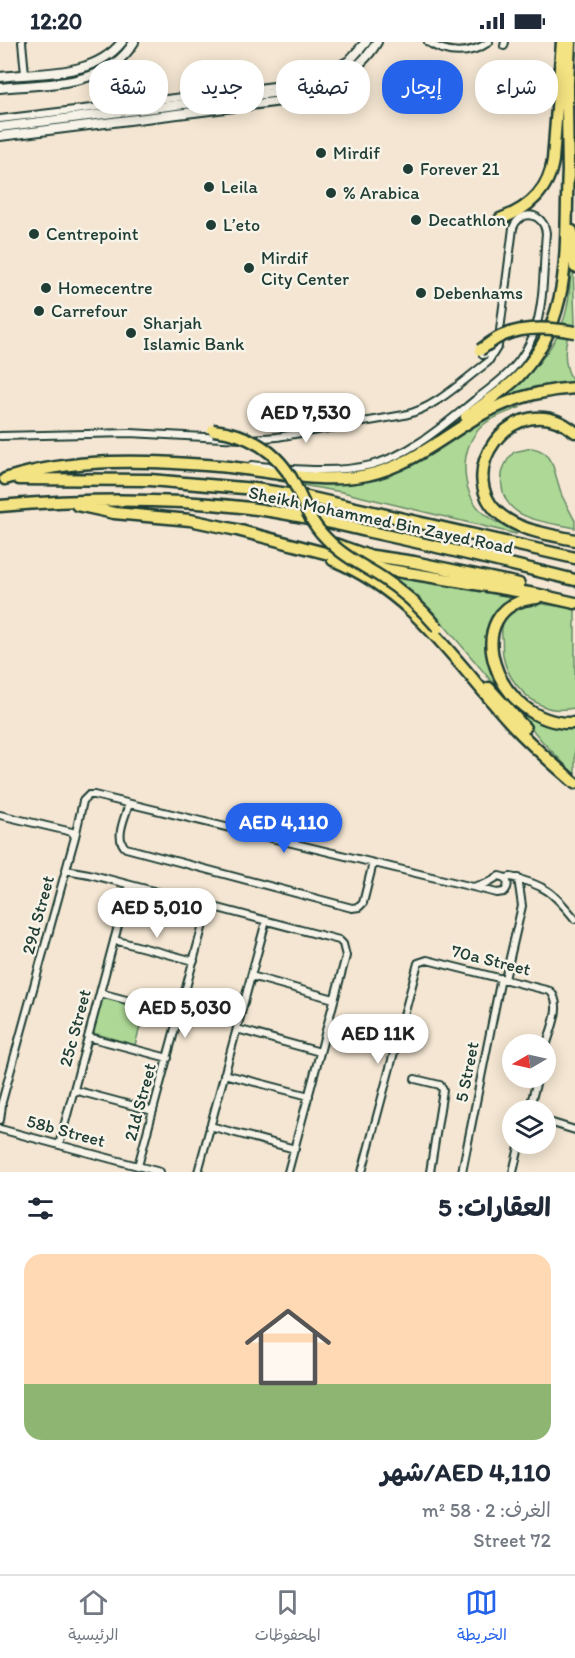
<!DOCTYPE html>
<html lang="ar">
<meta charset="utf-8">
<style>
:root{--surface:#fff;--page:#f2f2f3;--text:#1f2937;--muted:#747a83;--line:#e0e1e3;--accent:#2563eb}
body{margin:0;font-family:Itim,"Playpen Sans Arabic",sans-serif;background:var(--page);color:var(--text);direction:rtl;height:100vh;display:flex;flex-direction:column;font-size:22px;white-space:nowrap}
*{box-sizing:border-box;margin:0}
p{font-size:20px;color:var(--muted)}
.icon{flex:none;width:33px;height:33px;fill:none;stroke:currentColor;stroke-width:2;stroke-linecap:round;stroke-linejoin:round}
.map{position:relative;height:1130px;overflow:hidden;direction:ltr}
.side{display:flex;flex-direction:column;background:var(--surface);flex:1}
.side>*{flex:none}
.banner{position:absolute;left:18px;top:18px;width:540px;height:54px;direction:rtl;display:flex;gap:12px}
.needle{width:39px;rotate:261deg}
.tools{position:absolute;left:502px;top:992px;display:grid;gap:12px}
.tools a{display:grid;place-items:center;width:54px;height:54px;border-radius:50%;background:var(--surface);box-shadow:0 3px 15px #0003;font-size:30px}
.price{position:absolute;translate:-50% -51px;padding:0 14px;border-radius:21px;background:#fff;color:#222;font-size:20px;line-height:39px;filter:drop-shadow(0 2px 3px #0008)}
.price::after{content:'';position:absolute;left:50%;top:36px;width:18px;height:14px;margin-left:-9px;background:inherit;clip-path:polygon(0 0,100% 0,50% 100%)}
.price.active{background:var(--accent);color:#fff}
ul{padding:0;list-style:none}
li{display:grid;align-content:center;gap:12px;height:318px;padding:0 24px}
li+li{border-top:2px solid var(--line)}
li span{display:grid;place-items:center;height:186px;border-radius:18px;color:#555}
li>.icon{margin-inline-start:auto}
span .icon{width:108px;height:108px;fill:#fffc;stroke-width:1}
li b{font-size:26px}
h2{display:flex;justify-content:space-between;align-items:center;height:72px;padding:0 24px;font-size:26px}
.chip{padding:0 21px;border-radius:24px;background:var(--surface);box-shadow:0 3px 15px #0003;font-size:21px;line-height:54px}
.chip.active{background:var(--accent);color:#fff}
.status{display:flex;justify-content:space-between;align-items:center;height:42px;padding:0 30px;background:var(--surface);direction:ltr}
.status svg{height:16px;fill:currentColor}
.menu{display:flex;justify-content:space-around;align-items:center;height:84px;border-top:2px solid var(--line);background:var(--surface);font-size:16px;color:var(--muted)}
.menu a{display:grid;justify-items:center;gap:3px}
.menu .active{color:var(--accent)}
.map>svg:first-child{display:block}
.green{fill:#add896;stroke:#668a65;stroke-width:1.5}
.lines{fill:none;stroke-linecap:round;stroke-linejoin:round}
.minor-casing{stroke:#1f3d34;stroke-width:10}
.tertiary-casing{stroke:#1f3d34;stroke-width:12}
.motorway-casing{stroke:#1f3d34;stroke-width:15}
.minor{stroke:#f7f3e8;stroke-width:6}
.tertiary{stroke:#f7f3e8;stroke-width:8}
.motorway{stroke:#f4e382;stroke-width:10}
.motorway-bridge-casing{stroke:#1f3d34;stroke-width:15;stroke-linecap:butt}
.motorway-bridge{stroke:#f4e382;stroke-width:10}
.poi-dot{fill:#1f3d34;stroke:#f7f3e8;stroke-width:2}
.labels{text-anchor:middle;stroke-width:5;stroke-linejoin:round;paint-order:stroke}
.poi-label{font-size:18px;fill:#1f3d34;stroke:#f7f3e8;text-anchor:start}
.street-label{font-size:18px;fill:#1f3d34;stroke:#f7f3e8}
</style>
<div class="status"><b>12:20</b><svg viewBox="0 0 49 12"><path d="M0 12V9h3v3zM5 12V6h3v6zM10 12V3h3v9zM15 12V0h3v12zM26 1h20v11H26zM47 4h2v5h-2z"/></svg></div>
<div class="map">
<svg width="575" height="1130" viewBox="0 0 575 1130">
<rect width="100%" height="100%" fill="#f4e6d2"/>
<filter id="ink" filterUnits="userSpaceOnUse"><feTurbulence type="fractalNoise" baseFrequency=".0167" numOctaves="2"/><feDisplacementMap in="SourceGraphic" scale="12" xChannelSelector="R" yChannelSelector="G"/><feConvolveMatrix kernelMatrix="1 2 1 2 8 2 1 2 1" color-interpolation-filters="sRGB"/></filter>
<g filter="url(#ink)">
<path class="green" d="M 573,226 L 575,281 C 562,297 562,325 575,342 L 492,363 C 527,336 561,306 568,260 C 570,249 570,238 571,227 Z
M 521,365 C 509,370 494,374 483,383 C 459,405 460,445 480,468 C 490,479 505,484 517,489 L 516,492 L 342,450 L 278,439 L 353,441 L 376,438 L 412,423 L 503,367 Z
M 532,406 L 539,408 L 546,412 L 553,424 L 562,454 L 575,479 L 575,486 C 548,480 506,479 502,445 C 500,431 504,420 514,410 Z
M 387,530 L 519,555 C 499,563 493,577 492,598 C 492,607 490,617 492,626 C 497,653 525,679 552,685 C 559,687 568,686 575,685 L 575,733 L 542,699 L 434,571 L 416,553 Z
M 537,561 L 575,567 L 575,666 C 564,668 553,669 543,664 C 523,655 507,635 503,614 C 502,608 503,601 502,595 C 501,584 504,573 514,567 C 520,563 530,562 537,561 Z
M 103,955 L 145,967 L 135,1003 L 93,991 Z"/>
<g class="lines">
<defs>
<path id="minor" d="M 22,0 L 25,32
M 428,0 C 447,13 470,13 489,0
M 504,4 L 505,0
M 0,77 L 291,42 L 304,44
M 483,313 L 492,309 L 494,304
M 0,394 L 130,391 L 241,397
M 251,397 L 277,395 L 404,373 C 436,366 462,339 488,320 L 498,304 L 513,186 C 521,166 544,171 546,191 C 543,223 545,260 534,291 C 529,304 522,316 513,326 C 502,338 488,348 475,358 C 444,383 410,413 371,423 C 333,432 290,427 252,423
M 129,762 C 125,775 114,797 126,806 L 352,866 L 359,865 L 363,861 L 373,821
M 0,773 L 72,790 L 75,795 L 0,1067
M 75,795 L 83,759 L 89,753 L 94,753 L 473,845
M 66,828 L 89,832 L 339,898 L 343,902 L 346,914 L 288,1130
M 499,834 L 503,835 C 509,839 509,845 504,850 L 497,851 L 473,845 L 487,841 Z
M 505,836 L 511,835 C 545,843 553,850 575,877
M 114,898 L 194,919
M 251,934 L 334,957
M 505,937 L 522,864 L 518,836
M 100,951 L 179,972
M 237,987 L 320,1010
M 88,995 L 168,1016
M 224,1032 L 309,1054
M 415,1037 L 440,1043 L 443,1048 L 430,1130
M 74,1048 L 153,1069
M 529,1068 L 538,1035
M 0,1078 L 2,1063
M 546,1079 L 575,1088
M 210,1084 L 295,1107
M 0,1087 L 160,1130
M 59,1103 L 129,843
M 138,1124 L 208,864
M 198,1130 L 266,879
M 362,1130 L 418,921 L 427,918 L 550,949 C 564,963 550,988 546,1005
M 462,1130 L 501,936
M 513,1130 L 520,1101"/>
<path id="tertiary" d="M 0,35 C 41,30 93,36 122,0
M 0,46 C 46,41 107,46 134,0
M 0,85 L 296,48 L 349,19 L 366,0
M 0,94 L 290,58 C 322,49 360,30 377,0"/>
<path id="motorway" d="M 568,135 L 567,61 L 570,0
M 500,177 C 528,167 549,148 553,118 L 562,0
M 572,189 L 575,225
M 466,375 C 483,362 502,350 517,336 C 575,277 564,204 568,128
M 575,390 C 515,339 443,438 508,478 C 527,490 553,493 575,498
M 5,437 C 73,415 147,418 218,424 C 267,428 318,443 367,433 C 410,424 443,395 479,374 C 509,357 541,348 575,346
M 19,437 L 150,438 L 255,447 L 307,455 L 575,516
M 77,463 L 114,471 L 190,478 L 237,488 L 390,528 L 535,552 L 575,561
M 0,464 C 81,457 160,456 241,465 C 283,470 325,479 366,489 C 436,504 506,521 575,538
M 335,502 L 366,513 L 414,520 L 519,542
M 333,518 C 414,552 452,616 508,678 C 528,701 552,721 575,741
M 537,556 C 455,562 494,685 575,681
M 489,646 L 525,686"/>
</defs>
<use href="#minor" class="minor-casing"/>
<use href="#tertiary" class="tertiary-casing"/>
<use href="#motorway" class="motorway-casing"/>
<use href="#minor" class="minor"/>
<use href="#tertiary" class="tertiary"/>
<use href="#motorway" class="motorway"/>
<defs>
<path id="motorway-bridge" d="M 480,308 C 488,303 495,296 504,293 C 525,284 553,286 575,290
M 213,388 C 247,391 278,409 294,441 C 307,467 309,481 332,502 C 346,516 364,524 381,535 C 403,549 422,567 438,586"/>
</defs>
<use href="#motorway-bridge" class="motorway-bridge-casing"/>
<use href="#motorway-bridge" class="motorway-bridge"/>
</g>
</g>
<g class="poi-dot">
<circle cx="321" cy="111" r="6"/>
<circle cx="408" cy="127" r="6"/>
<circle cx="209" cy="145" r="6"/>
<circle cx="331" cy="151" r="6"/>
<circle cx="416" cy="178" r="6"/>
<circle cx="211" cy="183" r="6"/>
<circle cx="34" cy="192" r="6"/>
<circle cx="249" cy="226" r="6"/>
<circle cx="46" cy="246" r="6"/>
<circle cx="421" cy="251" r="6"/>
<circle cx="39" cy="269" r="6"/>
<circle cx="131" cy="291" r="6"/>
</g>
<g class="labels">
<g class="poi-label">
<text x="333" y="117">Mirdif</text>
<text x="420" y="133">Forever 21</text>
<text x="221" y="151">Leila</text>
<text x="343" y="157">% Arabica</text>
<text x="428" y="184">Decathlon</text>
<text x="223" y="189">L’eto</text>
<text x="46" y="198">Centrepoint</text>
<text x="261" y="222">Mirdif<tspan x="261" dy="21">City Center</tspan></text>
<text x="58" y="252">Homecentre</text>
<text x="433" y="257">Debenhams</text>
<text x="51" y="275">Carrefour</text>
<text x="143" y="287">Sharjah<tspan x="143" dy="21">Islamic Bank</tspan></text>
</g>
<g class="street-label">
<text transform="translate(381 478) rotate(12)" y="6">Sheikh Mohammed Bin Zayed Road</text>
<text transform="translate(38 873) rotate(-75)" y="6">29d Street</text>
<text transform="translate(491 918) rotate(14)" y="6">70a Street</text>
<text transform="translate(75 986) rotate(-75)" y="6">25c Street</text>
<text transform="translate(467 1030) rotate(-79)" y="6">5 Street</text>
<text transform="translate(140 1060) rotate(-75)" y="6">21d Street</text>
<text transform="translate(66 1089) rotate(15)" y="6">58b Street</text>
</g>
</g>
</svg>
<div class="tools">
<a><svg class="needle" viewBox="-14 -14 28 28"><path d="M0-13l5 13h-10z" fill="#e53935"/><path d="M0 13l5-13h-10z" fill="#747a83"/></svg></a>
<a><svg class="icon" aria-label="layers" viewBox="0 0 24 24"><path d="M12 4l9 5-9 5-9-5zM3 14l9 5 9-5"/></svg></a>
</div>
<b class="price" style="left:306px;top:402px">AED 7,530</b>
<b class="price active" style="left:284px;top:812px">AED 4,110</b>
<b class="price" style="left:157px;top:897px">AED 5,010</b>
<b class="price" style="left:185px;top:997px">AED 5,030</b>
<b class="price" style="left:378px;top:1023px">AED 11K</b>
<div class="banner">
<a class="chip">شراء</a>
<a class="chip active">إيجار</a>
<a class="chip">تصفية</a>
<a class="chip">جديد</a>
<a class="chip">شقة</a>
</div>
</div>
<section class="side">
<h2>العقارات: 5<svg class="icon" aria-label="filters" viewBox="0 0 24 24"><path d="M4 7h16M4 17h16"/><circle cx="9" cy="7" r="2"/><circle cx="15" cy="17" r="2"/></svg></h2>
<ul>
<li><span style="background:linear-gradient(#ffd9b3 70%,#8fb573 0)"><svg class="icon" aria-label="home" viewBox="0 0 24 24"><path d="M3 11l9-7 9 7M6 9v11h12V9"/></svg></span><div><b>AED 4,110/شهر</b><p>الغرف: 2 · 58 m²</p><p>72 Street</p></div></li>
</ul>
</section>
<nav class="menu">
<a class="active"><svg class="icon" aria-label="map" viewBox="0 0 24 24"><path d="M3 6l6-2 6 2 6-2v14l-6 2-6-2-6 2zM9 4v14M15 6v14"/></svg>الخريطة</a>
<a><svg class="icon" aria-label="saved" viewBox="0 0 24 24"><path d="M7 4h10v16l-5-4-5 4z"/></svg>المحفوظات</a>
<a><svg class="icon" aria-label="home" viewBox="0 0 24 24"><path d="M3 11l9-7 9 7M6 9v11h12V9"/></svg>الرئيسية</a>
</nav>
